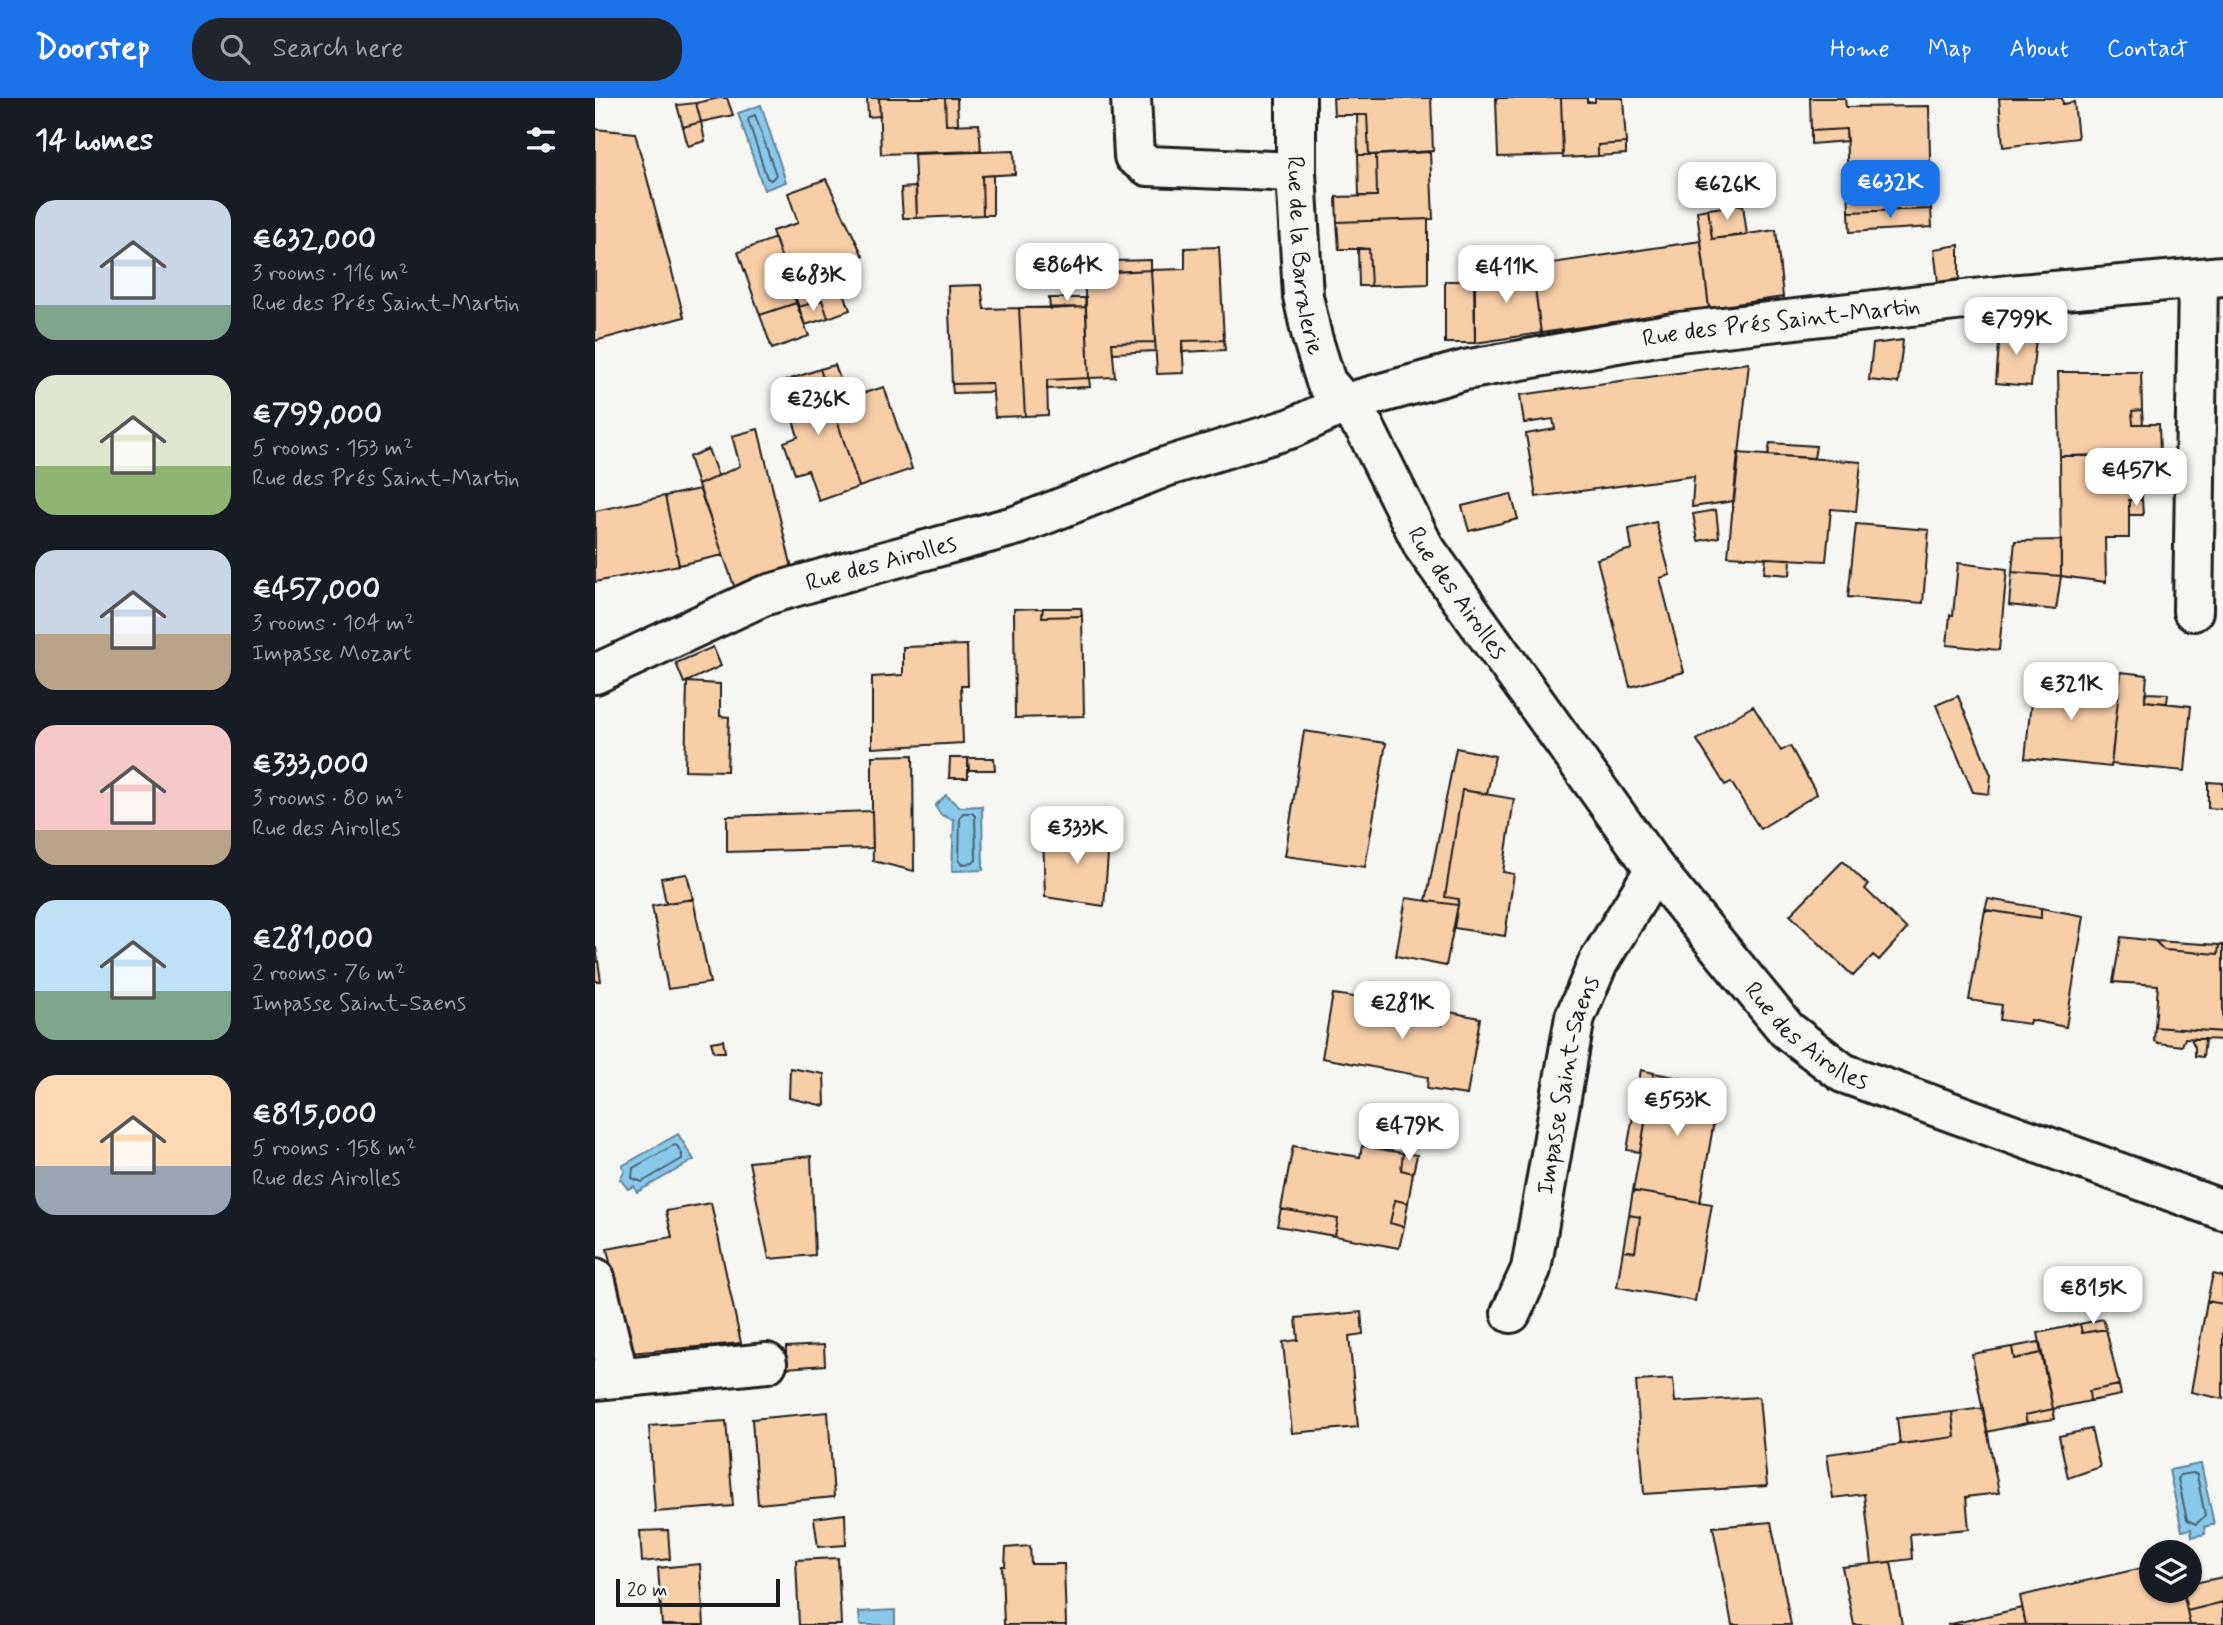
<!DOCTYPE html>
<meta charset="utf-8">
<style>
:root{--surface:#171b24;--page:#20242c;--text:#f1f3f6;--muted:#9ea1a6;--accent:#1a73e8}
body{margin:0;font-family:Mynerve,sans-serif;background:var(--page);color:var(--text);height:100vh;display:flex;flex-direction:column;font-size:26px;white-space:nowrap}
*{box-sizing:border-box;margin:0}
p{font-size:23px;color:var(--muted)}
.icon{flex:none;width:38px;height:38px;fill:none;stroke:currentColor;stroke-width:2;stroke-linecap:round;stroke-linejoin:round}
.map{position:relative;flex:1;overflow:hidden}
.panel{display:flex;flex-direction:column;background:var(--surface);width:595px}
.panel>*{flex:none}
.controls{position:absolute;left:1544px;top:1442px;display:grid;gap:14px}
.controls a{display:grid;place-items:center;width:63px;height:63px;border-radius:50%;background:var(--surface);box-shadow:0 2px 5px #0004;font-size:35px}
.scale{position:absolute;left:21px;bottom:18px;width:164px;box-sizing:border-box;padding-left:7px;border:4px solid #1c1c1c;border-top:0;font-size:19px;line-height:24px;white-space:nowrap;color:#1c1c1c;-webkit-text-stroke:5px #f6f6f2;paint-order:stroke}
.price{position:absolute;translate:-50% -60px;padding:0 16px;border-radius:14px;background:#fff;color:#222;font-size:23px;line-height:46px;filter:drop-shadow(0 2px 4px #0008)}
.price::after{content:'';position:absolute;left:50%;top:42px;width:21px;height:16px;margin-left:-10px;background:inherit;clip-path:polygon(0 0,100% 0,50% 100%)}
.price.current{background:var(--accent);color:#fff}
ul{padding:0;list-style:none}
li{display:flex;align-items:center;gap:21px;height:175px;padding:0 35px}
li span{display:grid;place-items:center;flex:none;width:196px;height:140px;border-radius:21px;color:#555}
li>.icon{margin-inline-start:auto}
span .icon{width:84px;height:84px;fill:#fffc;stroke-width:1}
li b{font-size:30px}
h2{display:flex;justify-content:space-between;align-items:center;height:84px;padding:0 35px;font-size:30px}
header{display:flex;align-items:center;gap:42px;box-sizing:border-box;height:98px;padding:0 35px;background:var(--accent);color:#fff}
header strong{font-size:33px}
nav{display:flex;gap:38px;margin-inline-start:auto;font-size:24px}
.search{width:490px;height:63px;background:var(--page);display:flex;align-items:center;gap:18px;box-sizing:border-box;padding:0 24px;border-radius:28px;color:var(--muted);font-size:26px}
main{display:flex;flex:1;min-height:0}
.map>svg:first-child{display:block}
.water{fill:#8ac8eb;stroke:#5e8398;stroke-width:2}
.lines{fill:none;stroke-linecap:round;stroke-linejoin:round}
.shore{stroke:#48616f;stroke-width:2}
.building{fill:#f8cea7;stroke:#1c1c1c;stroke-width:2}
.minor-casing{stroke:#1c1c1c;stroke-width:44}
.minor{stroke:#f6f6f2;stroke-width:38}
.labels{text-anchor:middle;stroke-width:5;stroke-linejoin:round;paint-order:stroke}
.street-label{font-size:24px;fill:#1c1c1c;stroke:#f6f6f2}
</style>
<header>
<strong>Doorstep</strong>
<div class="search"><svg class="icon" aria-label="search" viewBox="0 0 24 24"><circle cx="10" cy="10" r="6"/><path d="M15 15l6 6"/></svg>Search here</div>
<nav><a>Home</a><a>Map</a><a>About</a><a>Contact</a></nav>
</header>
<main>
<section class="panel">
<h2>14 homes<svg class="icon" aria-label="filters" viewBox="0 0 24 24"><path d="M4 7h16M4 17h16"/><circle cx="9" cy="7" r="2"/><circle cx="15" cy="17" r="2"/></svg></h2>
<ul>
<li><span style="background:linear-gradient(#c9d6e8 75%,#7fa58c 0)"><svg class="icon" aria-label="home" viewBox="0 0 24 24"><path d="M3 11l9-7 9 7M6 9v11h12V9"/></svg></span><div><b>€632,000</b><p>3 rooms · 116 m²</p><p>Rue des Prés Saint-Martin</p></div></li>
<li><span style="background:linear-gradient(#dfe7d0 65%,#8fb573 0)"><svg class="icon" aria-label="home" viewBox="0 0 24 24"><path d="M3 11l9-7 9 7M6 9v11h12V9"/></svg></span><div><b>€799,000</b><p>5 rooms · 153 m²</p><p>Rue des Prés Saint-Martin</p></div></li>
<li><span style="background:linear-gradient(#c9d6e8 60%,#b9a48a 0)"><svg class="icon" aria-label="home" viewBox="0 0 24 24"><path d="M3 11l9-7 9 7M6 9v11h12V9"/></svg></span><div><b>€457,000</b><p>3 rooms · 104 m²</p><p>Impasse Mozart</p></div></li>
<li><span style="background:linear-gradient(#f6c9c9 75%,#b9a48a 0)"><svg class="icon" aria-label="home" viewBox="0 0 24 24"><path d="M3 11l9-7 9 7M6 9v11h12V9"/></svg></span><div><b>€333,000</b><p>3 rooms · 80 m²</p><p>Rue des Airolles</p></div></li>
<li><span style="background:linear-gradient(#bfe0f5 65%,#7fa58c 0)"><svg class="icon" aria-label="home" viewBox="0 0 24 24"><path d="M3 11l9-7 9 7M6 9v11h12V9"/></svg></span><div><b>€281,000</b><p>2 rooms · 76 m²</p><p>Impasse Saint-Saens</p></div></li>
<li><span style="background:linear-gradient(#ffd9b3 65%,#9aa5b1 0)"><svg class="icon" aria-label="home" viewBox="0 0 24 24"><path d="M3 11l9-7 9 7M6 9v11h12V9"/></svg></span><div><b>€815,000</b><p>5 rooms · 158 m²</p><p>Rue des Airolles</p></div></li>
</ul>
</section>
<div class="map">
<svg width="1628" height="1527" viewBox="0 0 1628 1527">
<rect width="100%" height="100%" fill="#f6f6f2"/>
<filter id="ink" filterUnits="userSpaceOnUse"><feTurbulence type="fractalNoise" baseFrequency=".0143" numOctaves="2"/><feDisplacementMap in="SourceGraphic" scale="14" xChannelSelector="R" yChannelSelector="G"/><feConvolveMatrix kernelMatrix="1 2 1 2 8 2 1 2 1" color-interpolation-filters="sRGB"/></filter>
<g filter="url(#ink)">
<path class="water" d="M 166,7 L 191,84 L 169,92 L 143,15 Z
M 351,697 L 364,709 L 387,708 L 388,772 L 357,773 L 359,722 L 346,717 L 340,708 Z
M 83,1036 L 99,1062 L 42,1094 L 39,1088 L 33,1091 L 25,1081 L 30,1073 L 27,1068 Z
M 1606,1366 L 1619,1426 L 1609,1429 L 1610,1436 L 1597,1439 L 1596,1431 L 1587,1433 L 1574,1372 Z
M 300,1512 L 300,1527 L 265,1527 L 264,1514 Z"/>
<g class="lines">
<path class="shore" d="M 160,17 L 181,77 L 176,82 L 172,80 L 153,22 L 155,19 Z
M 368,715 L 377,715 L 380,718 L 381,762 L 378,765 L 367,766 L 364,763 L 365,719 Z
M 79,1047 L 82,1048 L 87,1056 L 87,1061 L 47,1084 L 37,1080 L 38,1070 Z
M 1598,1375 L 1602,1377 L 1610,1418 L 1601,1426 L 1592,1422 L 1583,1381 L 1585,1377 Z"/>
</g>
<path class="building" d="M 124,0 L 132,0 L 138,17 L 106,24 L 101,5 Z
M 272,0 L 284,0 L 285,18 L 273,19 Z
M 284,0 L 350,0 L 351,27 L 384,26 L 386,53 L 286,56 Z
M 350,0 L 362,0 L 363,26 L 351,27 Z
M 738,0 L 836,0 L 838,53 L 774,57 L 772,17 L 739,17 Z
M 901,0 L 966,0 L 968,57 L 903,59 Z
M 966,0 L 992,0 L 992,4 L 1000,4 L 1000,0 L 1028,0 L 1031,45 L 1003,47 L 1003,58 L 968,60 Z
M 1215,0 L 1250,0 L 1251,9 L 1334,8 L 1336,111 L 1254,114 L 1251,31 L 1216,33 Z
M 1404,0 L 1467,0 L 1468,6 L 1479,4 L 1483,40 L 1408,49 Z
M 101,5 L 106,24 L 88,29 L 82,7 Z
M 762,17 L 772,17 L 774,57 L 763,57 Z
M 106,24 L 110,43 L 93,48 L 88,29 Z
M 0,31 L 40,35 L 89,219 L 0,243 Z
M 1251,31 L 1252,43 L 1216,46 L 1216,33 Z
M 1031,45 L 1031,56 L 1003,58 L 1003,47 Z
M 419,53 L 420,76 L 387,78 L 388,117 L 322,120 L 319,56 Z
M 835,54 L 838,121 L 742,124 L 741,99 L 782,98 L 781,57 Z
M 763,57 L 781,57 L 782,98 L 764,98 Z
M 398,77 L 398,117 L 388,117 L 387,78 Z
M 231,81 L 268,158 L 243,166 L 247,176 L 243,177 L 255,212 L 233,220 L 227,202 L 204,209 L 177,133 L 203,125 L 193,95 Z
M 321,89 L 322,120 L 308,120 L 306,90 Z
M 1148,107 L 1152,137 L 1117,141 L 1113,111 Z
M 1113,111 L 1117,141 L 1181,132 L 1188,199 L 1114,210 L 1102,113 Z
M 1336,111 L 1337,129 L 1255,134 L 1254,114 Z
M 833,121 L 833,186 L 776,188 L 774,151 L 744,151 L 742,124 Z
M 180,140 L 201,205 L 165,217 L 143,154 Z
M 1106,143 L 1114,210 L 946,235 L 937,168 Z
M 1364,147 L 1364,181 L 1343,184 L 1339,151 Z
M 624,149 L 629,242 L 587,243 L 589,275 L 562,276 L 556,172 L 590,171 L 590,150 Z
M 763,150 L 774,151 L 776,188 L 764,188 Z
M 556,162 L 556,172 L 520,174 L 519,163 Z
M 937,168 L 946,235 L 880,245 L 880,176 Z
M 556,172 L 560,244 L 517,245 L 520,279 L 494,280 L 489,175 Z
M 850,183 L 879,183 L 880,245 L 850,245 Z
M 386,187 L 389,211 L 424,210 L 430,318 L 400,319 L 397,285 L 357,286 L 353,188 Z
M 454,200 L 491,200 L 491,209 L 455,211 Z
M 227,202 L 233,220 L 210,227 L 204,209 Z
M 201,205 L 214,238 L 177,251 L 165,217 Z
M 491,209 L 494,280 L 452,282 L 453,317 L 430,318 L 424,210 Z
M 1442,231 L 1436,288 L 1401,285 L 1405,233 Z
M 629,242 L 630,252 L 587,254 L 587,243 Z
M 1308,242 L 1303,285 L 1274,282 L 1278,246 Z
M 560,244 L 561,253 L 518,255 L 517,245 Z
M 1154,265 L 1139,403 L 1097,409 L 1099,378 L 941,399 L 931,336 L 960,331 L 958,321 L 929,325 L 925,297 Z
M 240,267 L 252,300 L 289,289 L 317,371 L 264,389 L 225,271 Z
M 225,271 L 264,389 L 224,403 L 213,372 L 200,376 L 189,344 L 203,339 L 187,284 Z
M 1463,274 L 1546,274 L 1547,312 L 1537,313 L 1538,326 L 1564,326 L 1565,356 L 1465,358 Z
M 494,280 L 495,289 L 452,291 L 452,282 Z
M 397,285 L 398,294 L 358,295 L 357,286 Z
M 1547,312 L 1548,326 L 1538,326 L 1537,313 Z
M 163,331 L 197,470 L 141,493 L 103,387 L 145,368 L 137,338 Z
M 1175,345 L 1221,348 L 1219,360 L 1173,357 Z
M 113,351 L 123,378 L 103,387 L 94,359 Z
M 1143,355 L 1266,364 L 1261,413 L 1236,411 L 1231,463 L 1133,458 Z
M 1465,358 L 1546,358 L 1547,402 L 1534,402 L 1534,440 L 1510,440 L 1511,484 L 1466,478 Z
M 105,391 L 128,457 L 84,467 L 70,398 Z
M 916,396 L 923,421 L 874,433 L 867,408 Z
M 70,398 L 84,467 L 0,484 L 0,413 Z
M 1534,402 L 1547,402 L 1548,417 L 1534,417 Z
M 1121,412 L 1124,439 L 1103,443 L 1098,416 Z
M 1061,424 L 1075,477 L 1065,480 L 1089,574 L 1035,589 L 1002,461 L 1037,451 L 1034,431 Z
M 1261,426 L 1334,432 L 1328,505 L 1253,499 Z
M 1466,442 L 1466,478 L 1417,474 L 1420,443 Z
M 1171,460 L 1196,461 L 1195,477 L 1169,475 Z
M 1363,465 L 1412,471 L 1404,552 L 1352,547 L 1355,517 L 1358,517 Z
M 1417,474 L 1466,478 L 1461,512 L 1414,507 Z
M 448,510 L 486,510 L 487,518 L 447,519 Z
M 448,510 L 447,519 L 487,518 L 489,618 L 420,620 L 419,511 Z
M 372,547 L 373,588 L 366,588 L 368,645 L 277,650 L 277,579 L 308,577 L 308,549 Z
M 118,549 L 126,568 L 89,585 L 81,565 Z
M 1526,574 L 1552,577 L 1550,603 L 1596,608 L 1590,673 L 1516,666 Z
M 1439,576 L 1479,580 L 1478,587 L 1524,592 L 1516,669 L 1430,660 Z
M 92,584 L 125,586 L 125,618 L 134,619 L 132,673 L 90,672 Z
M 1550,595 L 1573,596 L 1572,605 L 1550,603 Z
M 1363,598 L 1396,677 L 1394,696 L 1378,694 L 1341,607 Z
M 1158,608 L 1186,653 L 1195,648 L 1222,696 L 1165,731 L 1136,684 L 1130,687 L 1102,642 Z
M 709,633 L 791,645 L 770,769 L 690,758 Z
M 861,650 L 900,658 L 892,696 L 867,692 L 850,799 L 864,801 L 863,807 L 831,803 Z
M 318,657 L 319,773 L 278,763 L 277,713 L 277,658 Z
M 355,660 L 373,660 L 373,680 L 354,680 Z
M 373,660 L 399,660 L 400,672 L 374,672 Z
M 1613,684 L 1628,685 L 1628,711 L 1613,710 Z
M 867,692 L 919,701 L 908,774 L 919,776 L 910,838 L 859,830 L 864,801 L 850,799 Z
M 277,713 L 278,750 L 132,754 L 132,718 Z
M 515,732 L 509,808 L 450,799 L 448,736 Z
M 1248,763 L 1273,787 L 1270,791 L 1312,831 L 1284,862 L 1278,857 L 1258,878 L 1195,817 Z
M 92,776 L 98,801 L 71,805 L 66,780 Z
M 811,800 L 863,807 L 851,868 L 801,858 Z
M 98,801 L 115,885 L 73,891 L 57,808 Z
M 1393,801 L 1446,810 L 1446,820 L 1390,812 Z
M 1446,810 L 1489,818 L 1471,929 L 1435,922 L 1434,926 L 1405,922 L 1407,907 L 1374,902 L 1390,812 L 1446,820 Z
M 1526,839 L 1560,843 L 1569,852 L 1623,856 L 1624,847 L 1628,847 L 1628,934 L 1560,929 L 1563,887 L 1518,884 Z
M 1560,843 L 1624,847 L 1623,856 L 1569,852 Z
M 0,850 L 1,850 L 6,883 L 0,883 Z
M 775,889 L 805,896 L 802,920 L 846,927 L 849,913 L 885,920 L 872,997 L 832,991 L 833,979 L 727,960 L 738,896 L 772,901 Z
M 1560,929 L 1628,934 L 1628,942 L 1590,940 L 1587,948 L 1563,945 L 1559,943 Z
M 1596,941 L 1610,941 L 1608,959 L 1600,958 L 1600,949 Z
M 128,942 L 130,954 L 119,954 L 116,944 Z
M 195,970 L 229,976 L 230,1008 L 194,1000 Z
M 1046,972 L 1059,975 L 1045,1054 L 1032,1052 Z
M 1059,975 L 1125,988 L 1105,1104 L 1038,1093 Z
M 698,1048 L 765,1059 L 767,1048 L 808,1055 L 806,1072 L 818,1075 L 813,1105 L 800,1102 L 795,1125 L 809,1129 L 804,1150 L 740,1138 L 743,1121 L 686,1111 Z
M 808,1055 L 822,1057 L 818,1075 L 806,1072 Z
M 216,1058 L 220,1157 L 174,1161 L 154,1064 Z
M 1038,1093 L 1117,1106 L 1100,1203 L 1022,1189 L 1028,1152 L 1040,1154 L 1045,1119 L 1034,1117 Z
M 800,1102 L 813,1105 L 809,1129 L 795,1125 Z
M 116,1105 L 146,1245 L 35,1255 L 12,1151 L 77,1139 L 71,1113 Z
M 686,1111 L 743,1121 L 740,1138 L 682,1128 Z
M 1034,1117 L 1045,1119 L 1040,1154 L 1028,1152 Z
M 1618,1176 L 1628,1178 L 1628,1206 L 1612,1203 Z
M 1612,1203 L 1628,1206 L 1628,1301 L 1596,1294 Z
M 766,1214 L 768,1236 L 754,1238 L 763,1329 L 697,1335 L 688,1244 L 703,1242 L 701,1220 Z
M 1508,1221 L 1511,1231 L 1487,1235 L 1485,1226 Z
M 1485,1226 L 1487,1235 L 1511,1231 L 1524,1287 L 1494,1293 L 1495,1303 L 1458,1311 L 1443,1235 Z
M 1444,1244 L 1446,1255 L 1419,1261 L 1417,1249 Z
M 229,1247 L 230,1267 L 191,1270 L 191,1249 Z
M 1417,1249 L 1419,1261 L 1446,1255 L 1458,1311 L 1430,1317 L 1432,1325 L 1392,1334 L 1377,1256 Z
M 1078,1281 L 1080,1304 L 1164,1299 L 1172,1388 L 1049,1396 L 1041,1283 Z
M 1524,1287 L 1526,1297 L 1495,1303 L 1494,1293 Z
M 1388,1310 L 1404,1395 L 1371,1399 L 1374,1431 L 1315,1436 L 1317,1461 L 1277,1466 L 1269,1396 L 1238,1400 L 1232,1356 L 1360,1339 L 1357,1314 Z
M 1458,1311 L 1460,1321 L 1432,1325 L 1430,1317 Z
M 233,1314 L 239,1399 L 163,1406 L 157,1321 Z
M 1357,1314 L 1360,1339 L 1305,1346 L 1302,1320 Z
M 131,1323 L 138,1408 L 60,1414 L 54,1328 Z
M 1496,1331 L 1505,1369 L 1473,1380 L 1464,1338 Z
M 250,1416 L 251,1447 L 223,1449 L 219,1420 Z
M 1176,1424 L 1196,1527 L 1137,1527 L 1118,1429 Z
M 73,1432 L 75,1461 L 47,1464 L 45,1433 Z
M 435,1448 L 436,1466 L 469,1466 L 471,1527 L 409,1527 L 407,1468 L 410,1468 L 411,1450 Z
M 243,1460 L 246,1527 L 204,1527 L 201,1462 Z
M 1296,1464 L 1307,1527 L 1259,1527 L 1247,1469 Z
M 105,1466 L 109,1527 L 67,1527 L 63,1470 Z
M 1556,1468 L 1556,1493 L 1588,1493 L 1595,1527 L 1431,1527 L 1425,1498 Z
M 1628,1479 L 1628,1504 L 1592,1513 L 1588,1493 L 1594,1493 L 1594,1486 Z
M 1628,1504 L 1628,1527 L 1595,1527 L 1592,1513 Z
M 1427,1510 L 1431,1527 L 1352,1527 Z"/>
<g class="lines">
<defs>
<g id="minor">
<path d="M 536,0 L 539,58 L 553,68 L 701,74"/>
<path id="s1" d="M 701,0 L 701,74 L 708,198 L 717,239 L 731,284 L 770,330 L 829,449 L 1060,771 L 1192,932 L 1248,975 L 1628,1112"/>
<path d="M 1598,513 L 1603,181"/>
<path id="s2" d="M 0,576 L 168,498 L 257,472 L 423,427 L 570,369 L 697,330 L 751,305 L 870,272 L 1084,234 L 1414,197 L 1628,178"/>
<path d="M 0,1180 L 24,1280"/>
<path id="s3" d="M 916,1215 L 936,1171 L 980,919 L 1003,865 L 1060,771"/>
<path d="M 0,1282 L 172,1265"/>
</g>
</defs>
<use href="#minor" class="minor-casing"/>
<use href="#minor" class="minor"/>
</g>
</g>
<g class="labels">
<g class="street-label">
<text dy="8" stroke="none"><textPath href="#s1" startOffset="158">Rue de la Barralerie</textPath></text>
<text dy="8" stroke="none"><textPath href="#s2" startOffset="1244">Rue des Prés Saint-Martin</textPath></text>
<text dy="8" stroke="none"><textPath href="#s2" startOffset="308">Rue des Airolles</textPath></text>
<text dy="8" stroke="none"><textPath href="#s1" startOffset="537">Rue des Airolles</textPath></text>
<text dy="8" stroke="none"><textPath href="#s1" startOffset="1104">Rue des Airolles</textPath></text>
<text dy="8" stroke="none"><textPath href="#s3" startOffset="236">Impasse Saint-Saens</textPath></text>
</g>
</g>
</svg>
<div class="controls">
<a><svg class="icon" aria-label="layers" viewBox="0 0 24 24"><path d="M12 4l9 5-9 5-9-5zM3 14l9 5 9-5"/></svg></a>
</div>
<div class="scale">20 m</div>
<b class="price current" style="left:1295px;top:122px">€632K</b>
<b class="price" style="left:1132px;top:124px">€626K</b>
<b class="price" style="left:472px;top:205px">€864K</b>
<b class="price" style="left:911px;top:207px">€411K</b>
<b class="price" style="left:218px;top:215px">€683K</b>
<b class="price" style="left:1421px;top:259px">€799K</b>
<b class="price" style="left:223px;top:339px">€236K</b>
<b class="price" style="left:1541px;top:410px">€457K</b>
<b class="price" style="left:1476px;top:624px">€321K</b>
<b class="price" style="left:482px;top:768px">€333K</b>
<b class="price" style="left:807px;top:943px">€281K</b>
<b class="price" style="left:1082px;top:1040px">€553K</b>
<b class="price" style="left:814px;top:1065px">€479K</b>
<b class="price" style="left:1498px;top:1228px">€815K</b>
</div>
</main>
